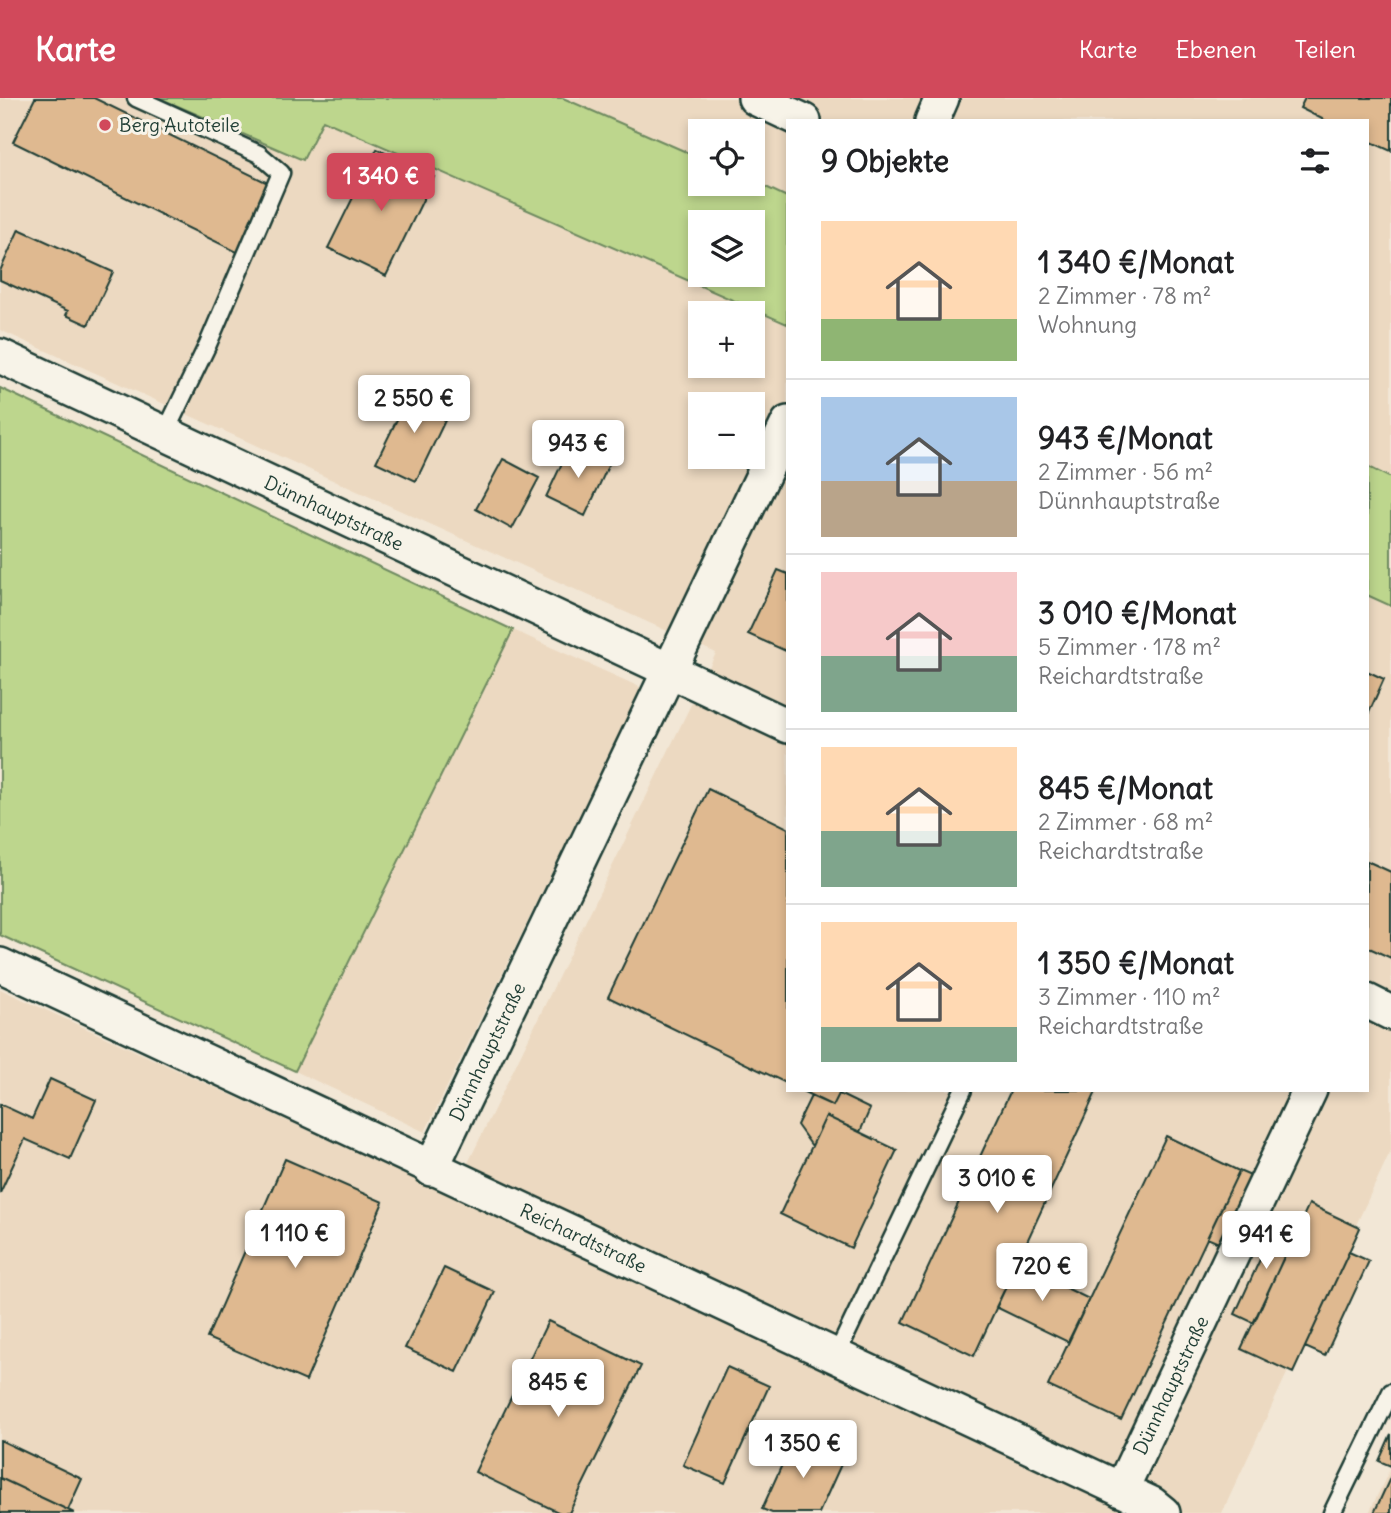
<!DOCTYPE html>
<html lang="de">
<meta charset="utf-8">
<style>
:root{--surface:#fff;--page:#f6f6f6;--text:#202124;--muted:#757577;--line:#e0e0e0;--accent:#d1495b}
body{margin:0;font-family:Delius,sans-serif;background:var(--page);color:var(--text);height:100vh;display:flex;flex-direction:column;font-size:26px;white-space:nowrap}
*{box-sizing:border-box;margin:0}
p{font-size:23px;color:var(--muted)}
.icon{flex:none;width:38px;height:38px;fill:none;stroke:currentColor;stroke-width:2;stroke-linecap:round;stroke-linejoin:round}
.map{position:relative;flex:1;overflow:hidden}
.sheet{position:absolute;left:786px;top:21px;width:583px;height:973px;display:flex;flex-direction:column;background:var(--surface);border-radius:0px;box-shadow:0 4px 10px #0003}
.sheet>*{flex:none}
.fabs{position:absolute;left:688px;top:21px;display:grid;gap:14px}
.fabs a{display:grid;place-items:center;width:77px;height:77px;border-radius:0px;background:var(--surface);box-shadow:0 4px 10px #0003;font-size:35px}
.price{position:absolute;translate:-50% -60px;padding:0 16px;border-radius:7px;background:#fff;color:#222;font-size:23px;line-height:46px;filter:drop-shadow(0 2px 4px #0008)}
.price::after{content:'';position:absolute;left:50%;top:42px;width:21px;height:16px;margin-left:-10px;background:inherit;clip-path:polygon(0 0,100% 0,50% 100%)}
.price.on{background:var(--accent);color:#fff}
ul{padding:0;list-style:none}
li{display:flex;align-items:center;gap:21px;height:175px;padding:0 35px}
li+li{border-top:2px solid var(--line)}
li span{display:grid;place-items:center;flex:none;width:196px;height:140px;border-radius:0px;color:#555}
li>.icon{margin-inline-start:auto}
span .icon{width:84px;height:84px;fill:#fffc;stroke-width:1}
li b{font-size:30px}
h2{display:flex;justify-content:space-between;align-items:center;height:84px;padding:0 35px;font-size:30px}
header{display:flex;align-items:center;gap:42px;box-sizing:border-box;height:98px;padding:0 35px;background:var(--accent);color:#fff}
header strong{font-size:33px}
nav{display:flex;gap:38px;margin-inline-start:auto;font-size:24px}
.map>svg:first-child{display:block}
.built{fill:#ecd9c1;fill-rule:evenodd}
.green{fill:#bdd68d;stroke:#6e8a60;stroke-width:2;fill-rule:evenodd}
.building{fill:#dfb990;stroke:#1f3d34;stroke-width:2}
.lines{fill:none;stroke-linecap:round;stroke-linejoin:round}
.lane-casing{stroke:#1f3d34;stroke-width:21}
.street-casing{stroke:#1f3d34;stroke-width:38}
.lane{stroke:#f7f3e8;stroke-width:16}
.street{stroke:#f7f3e8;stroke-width:33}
.poi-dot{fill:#d1495b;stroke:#f7f3e8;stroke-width:2.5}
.labels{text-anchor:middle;stroke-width:6;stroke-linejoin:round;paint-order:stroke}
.poi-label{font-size:19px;fill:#1f3d34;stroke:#f7f3e8;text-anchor:start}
.street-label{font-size:19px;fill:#1f3d34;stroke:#f7f3e8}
</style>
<header>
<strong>Karte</strong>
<nav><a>Karte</a><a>Ebenen</a><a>Teilen</a></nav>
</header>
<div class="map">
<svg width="1391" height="1415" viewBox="0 0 1391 1415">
<rect width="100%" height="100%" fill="#f2e7d6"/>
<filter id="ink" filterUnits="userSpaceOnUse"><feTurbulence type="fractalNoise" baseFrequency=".0143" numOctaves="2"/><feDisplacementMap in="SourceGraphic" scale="14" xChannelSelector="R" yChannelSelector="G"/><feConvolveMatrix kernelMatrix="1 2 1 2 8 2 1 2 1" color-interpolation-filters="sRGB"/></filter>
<g filter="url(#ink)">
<path class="built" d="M 0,0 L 298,0 L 787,225 L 788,992 L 1367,992 L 1367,497 L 1391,508 L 1391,1052 L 1222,1415 L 0,1415 L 0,891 L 452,1098 L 716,555 L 0,232 ZM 700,215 L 752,215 L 752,268 L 700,268 ZM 700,306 L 752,306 L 752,359 L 700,359 Z
M 563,0 L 1391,0 L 1391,380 L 1367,368 L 1367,23 L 788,23 L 787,99 L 753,83 L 752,33 L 700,33 L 700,60 Z
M 513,532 L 642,590 L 425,1034 L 295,973 Z
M 1391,1369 L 1391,1415 L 1369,1415 Z"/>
<path class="green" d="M 159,0 L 563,0 L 700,60 L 700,86 L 752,86 L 753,83 L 787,99 L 787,226 L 323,22 L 303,62 ZM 700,124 L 752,124 L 752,177 L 700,177 Z
M 0,290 L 513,532 L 295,973 L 0,837 Z
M 1367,368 L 1391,380 L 1391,508 L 1367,497 Z"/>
<path class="building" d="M 35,0 L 94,0 L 272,87 L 239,155 L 13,44 Z
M 1305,0 L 1391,0 L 1391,53 L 1367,42 L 1367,23 L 1326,23 L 1300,10 Z
M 377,51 L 434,79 L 386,178 L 328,150 Z
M 19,131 L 113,174 L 88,227 L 66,217 L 68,213 L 0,182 L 0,173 Z
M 412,291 L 451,310 L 416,383 L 376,364 Z
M 571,346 L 610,364 L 585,418 L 546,399 Z
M 503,361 L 539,380 L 512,431 L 476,411 Z
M 778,472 L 788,476 L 788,554 L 748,536 Z
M 1367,573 L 1384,581 L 1367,619 Z
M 708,691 L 788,730 L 788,986 L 608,899 Z
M 1367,763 L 1391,774 L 1391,860 L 1367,849 Z
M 50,981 L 96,1002 L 70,1061 L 25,1041 L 0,1095 L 0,1006 L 32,1021 Z
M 800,992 L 841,992 L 833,1008 Z
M 1011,992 L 1097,992 L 974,1258 L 903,1224 Z
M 839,996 L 870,1011 L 860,1034 L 826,1018 L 812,1048 L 797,1027 L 811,998 L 833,1008 Z
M 826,1018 L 897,1052 L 851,1150 L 780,1116 Z
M 1166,1038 L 1239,1073 L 1121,1322 L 1048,1288 Z
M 285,1061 L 383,1104 L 306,1283 L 207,1240 Z
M 1239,1073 L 1260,1082 L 1228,1149 L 1207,1140 Z
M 1309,1106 L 1360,1130 L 1293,1275 L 1241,1251 Z
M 1278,1122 L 1297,1130 L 1254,1225 L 1235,1216 Z
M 1349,1154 L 1369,1163 L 1325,1258 L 1305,1249 Z
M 1017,1166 L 1089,1201 L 1068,1244 L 996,1209 Z
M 444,1170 L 495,1194 L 457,1274 L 405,1250 Z
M 548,1223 L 641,1268 L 569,1415 L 560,1415 L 475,1374 Z
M 727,1269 L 769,1288 L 725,1385 L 683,1367 Z
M 1391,1336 L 1391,1368 L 1379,1363 Z
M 794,1340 L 843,1362 L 819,1415 L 772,1415 L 762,1411 Z
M 0,1342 L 82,1381 L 68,1412 L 0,1380 Z
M 1391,1378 L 1391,1415 L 1374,1415 Z
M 0,1380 L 68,1412 L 74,1415 L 0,1415 Z"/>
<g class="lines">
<defs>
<path id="lane" d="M 136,0 L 259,56 L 281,75 L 208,246 L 165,335
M 836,1258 L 963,992
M 1332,1415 L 1391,1294"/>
<g id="street">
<path d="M 755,0 L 804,23"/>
<path d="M 932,23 L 942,0"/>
<path id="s1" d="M 0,258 L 788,628"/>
<path id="s2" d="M 0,867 L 1152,1406 L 1163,1415"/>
<path d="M 1367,903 L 1391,915"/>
<path id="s3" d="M 431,1071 L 788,325"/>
<path id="s4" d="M 1121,1392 L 1310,992"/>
</g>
</defs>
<use href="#lane" class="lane-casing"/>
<use href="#street" class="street-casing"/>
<use href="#lane" class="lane"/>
<use href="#street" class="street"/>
</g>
</g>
<circle class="poi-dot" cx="105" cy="27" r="7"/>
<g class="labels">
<g class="poi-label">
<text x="119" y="34">Berg Autoteile</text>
</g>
<g class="street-label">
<text dy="7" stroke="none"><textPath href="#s1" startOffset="369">Dünnhauptstraße</textPath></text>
<text dy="7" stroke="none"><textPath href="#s3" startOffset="130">Dünnhauptstraße</textPath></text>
<text dy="7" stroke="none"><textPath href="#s2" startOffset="644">Reichardtstraße</textPath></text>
<text dy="7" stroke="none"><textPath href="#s4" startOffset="116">Dünnhauptstraße</textPath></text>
</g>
</g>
</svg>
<div class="fabs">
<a><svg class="icon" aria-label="locate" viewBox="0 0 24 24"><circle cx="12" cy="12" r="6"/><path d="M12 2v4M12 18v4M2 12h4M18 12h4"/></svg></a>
<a><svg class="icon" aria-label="layers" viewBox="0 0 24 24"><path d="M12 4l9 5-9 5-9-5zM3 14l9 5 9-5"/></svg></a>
<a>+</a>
<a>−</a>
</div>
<b class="price on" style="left:381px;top:115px">1 340 €</b>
<b class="price" style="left:414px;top:337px">2 550 €</b>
<b class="price" style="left:578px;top:382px">943 €</b>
<b class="price" style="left:997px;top:1117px">3 010 €</b>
<b class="price" style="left:295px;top:1172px">1 110 €</b>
<b class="price" style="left:1266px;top:1173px">941 €</b>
<b class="price" style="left:1042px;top:1205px">720 €</b>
<b class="price" style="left:558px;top:1321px">845 €</b>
<b class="price" style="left:803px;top:1382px">1 350 €</b>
<section class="sheet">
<h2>9 Objekte<svg class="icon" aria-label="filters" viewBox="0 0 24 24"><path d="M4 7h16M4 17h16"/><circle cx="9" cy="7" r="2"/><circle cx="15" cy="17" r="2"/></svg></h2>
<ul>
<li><span style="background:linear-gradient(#ffd9b3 70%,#8fb573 0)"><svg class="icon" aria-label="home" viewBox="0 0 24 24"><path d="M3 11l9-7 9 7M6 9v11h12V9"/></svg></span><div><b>1 340 €/Monat</b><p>2 Zimmer · 78 m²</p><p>Wohnung</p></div></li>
<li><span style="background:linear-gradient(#a9c7e8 60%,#b9a48a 0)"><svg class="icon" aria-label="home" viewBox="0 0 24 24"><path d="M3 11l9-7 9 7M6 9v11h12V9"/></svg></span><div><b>943 €/Monat</b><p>2 Zimmer · 56 m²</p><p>Dünnhauptstraße</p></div></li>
<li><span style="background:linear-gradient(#f6c9c9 60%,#7fa58c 0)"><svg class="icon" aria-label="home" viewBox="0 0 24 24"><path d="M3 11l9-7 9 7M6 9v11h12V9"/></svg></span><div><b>3 010 €/Monat</b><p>5 Zimmer · 178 m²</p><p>Reichardtstraße</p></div></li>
<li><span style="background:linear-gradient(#ffd9b3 60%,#7fa58c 0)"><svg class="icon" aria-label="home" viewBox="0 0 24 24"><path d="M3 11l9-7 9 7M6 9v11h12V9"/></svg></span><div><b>845 €/Monat</b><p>2 Zimmer · 68 m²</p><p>Reichardtstraße</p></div></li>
<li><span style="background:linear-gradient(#ffd9b3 75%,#7fa58c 0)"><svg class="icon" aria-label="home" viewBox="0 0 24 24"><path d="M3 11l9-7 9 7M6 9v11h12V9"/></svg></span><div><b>1 350 €/Monat</b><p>3 Zimmer · 110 m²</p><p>Reichardtstraße</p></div></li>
</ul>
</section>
</div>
